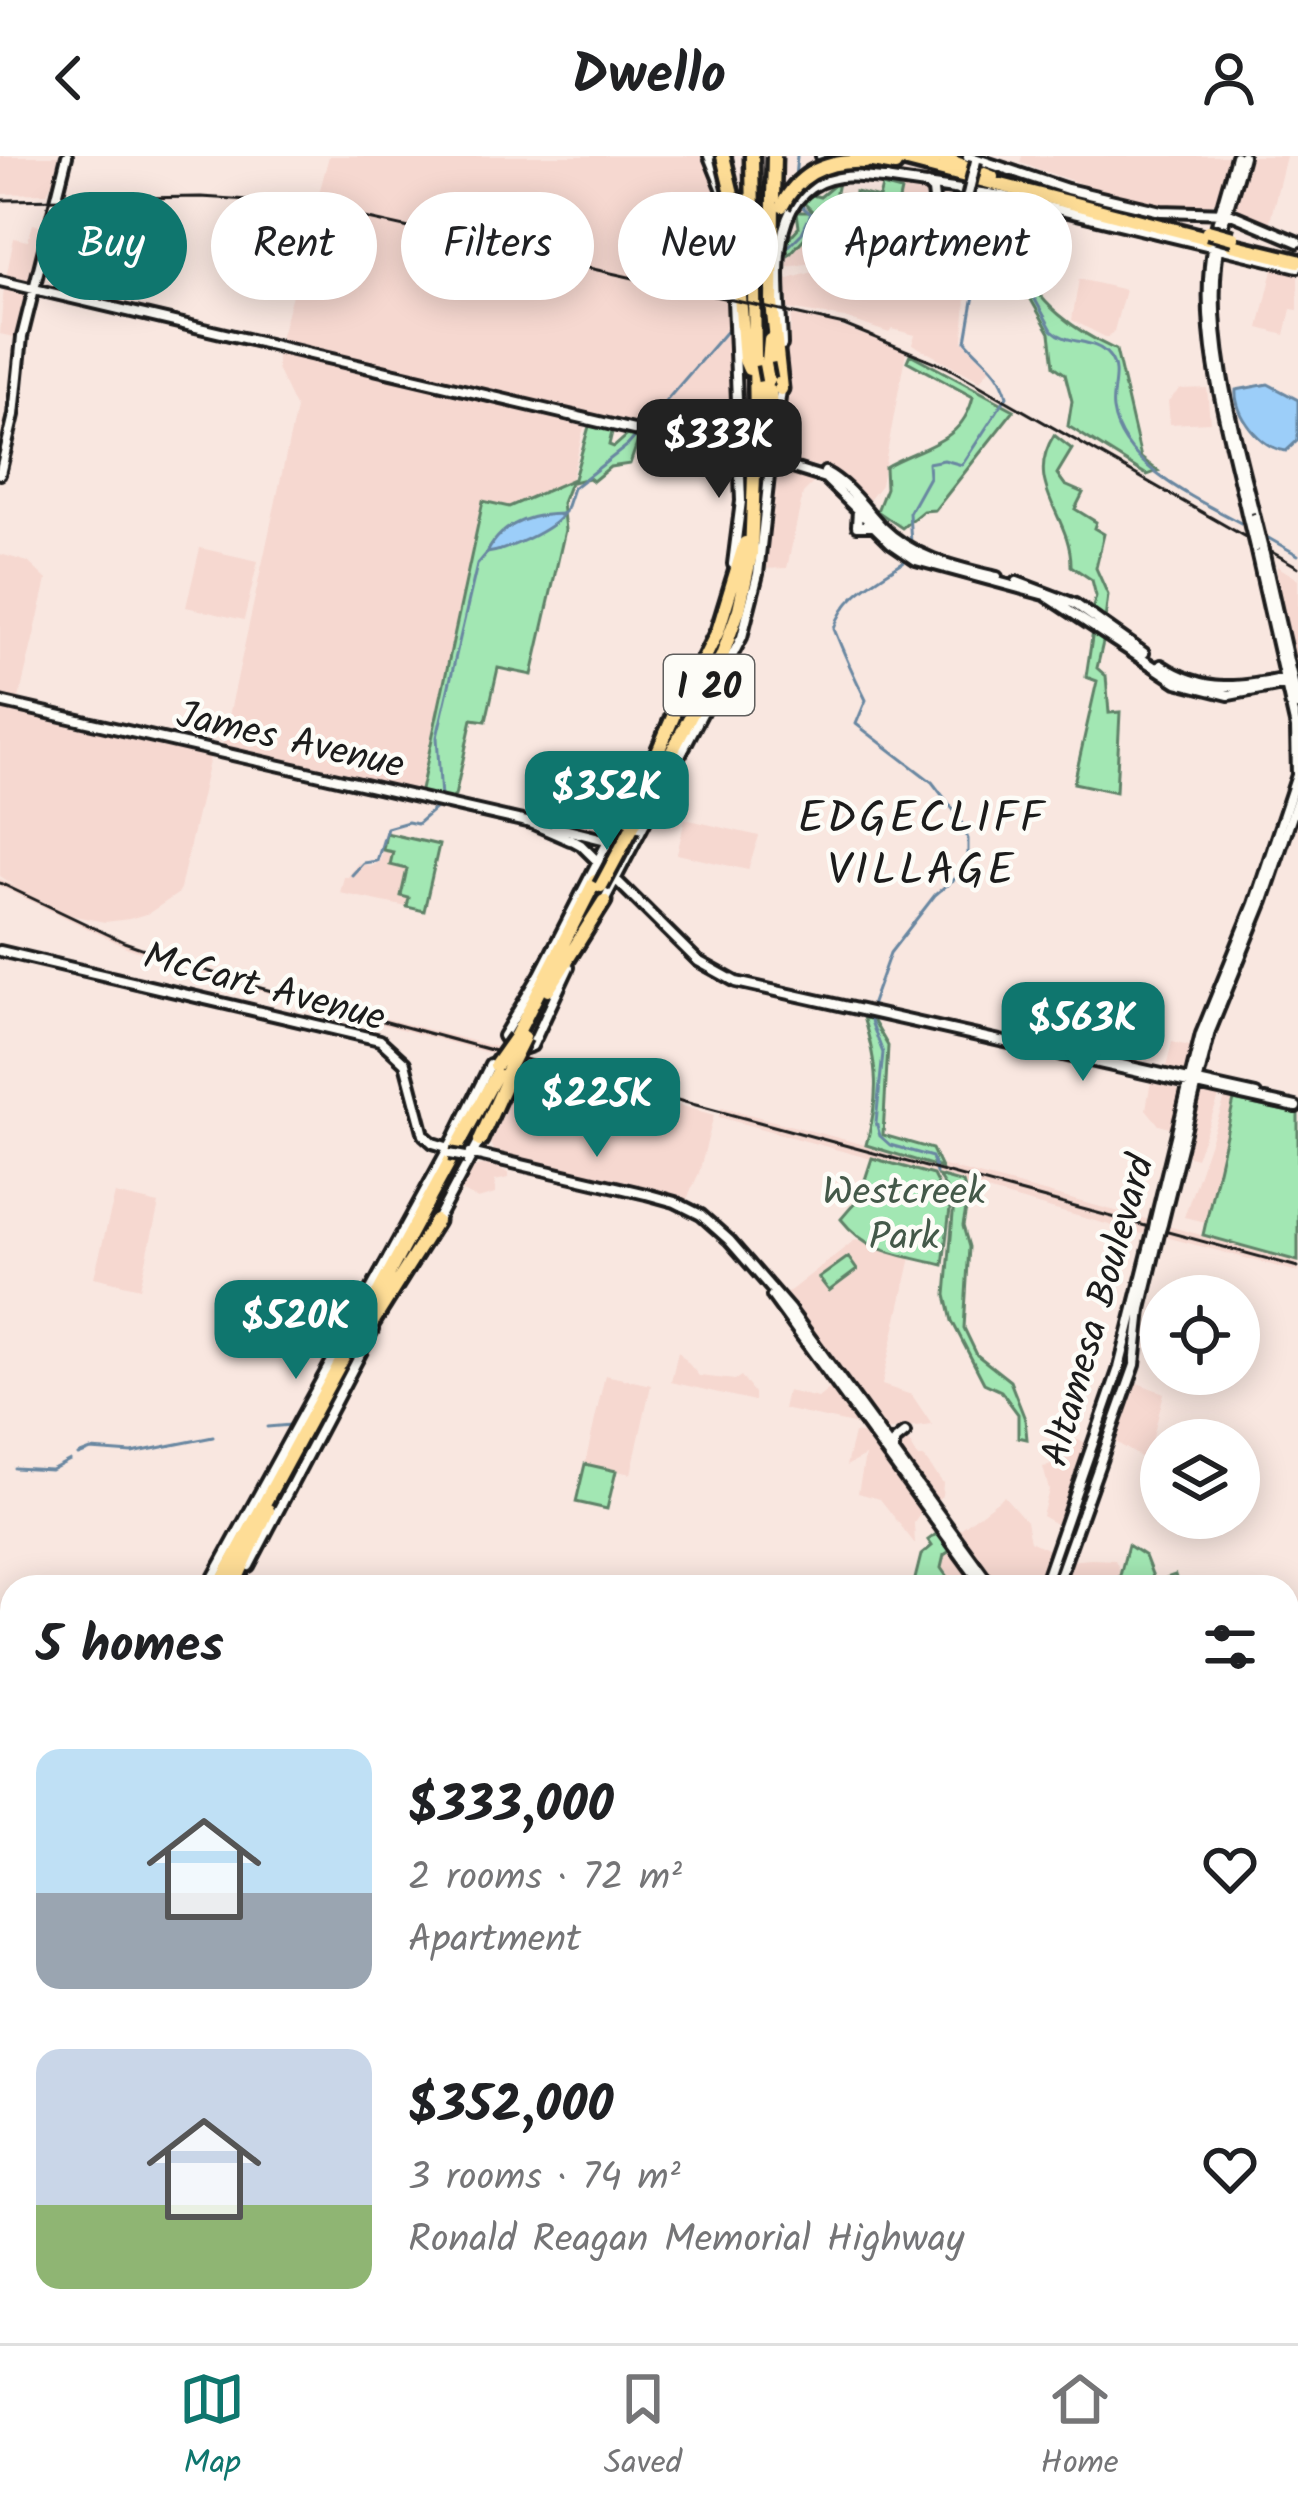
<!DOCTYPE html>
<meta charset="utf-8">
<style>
:root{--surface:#fff;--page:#f6f6f6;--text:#202124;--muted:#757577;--line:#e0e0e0;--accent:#0f766e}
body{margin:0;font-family:Kalam,sans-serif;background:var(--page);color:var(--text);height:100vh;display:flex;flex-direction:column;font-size:45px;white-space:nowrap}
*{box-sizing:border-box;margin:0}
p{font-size:39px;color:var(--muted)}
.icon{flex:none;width:66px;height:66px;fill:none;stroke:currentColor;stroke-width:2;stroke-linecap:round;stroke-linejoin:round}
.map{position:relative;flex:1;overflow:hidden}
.drawer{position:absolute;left:0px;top:1419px;width:1299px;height:768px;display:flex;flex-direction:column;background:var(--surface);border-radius:36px 36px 0 0;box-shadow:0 6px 30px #0003}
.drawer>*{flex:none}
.hud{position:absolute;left:36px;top:36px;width:1227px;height:108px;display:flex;gap:24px}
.tools{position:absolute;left:1140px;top:1119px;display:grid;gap:24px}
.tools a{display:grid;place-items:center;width:120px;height:120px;border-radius:50%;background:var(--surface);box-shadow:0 6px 30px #0003;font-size:60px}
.price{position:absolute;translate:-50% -102px;padding:0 27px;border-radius:24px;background:var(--accent);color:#fff;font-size:39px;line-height:78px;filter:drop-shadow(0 3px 6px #0008)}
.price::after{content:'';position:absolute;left:50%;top:72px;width:36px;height:27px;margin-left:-18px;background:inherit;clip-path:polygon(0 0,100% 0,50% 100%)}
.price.current{background:#222;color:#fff}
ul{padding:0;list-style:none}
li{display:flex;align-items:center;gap:36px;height:300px;padding:0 36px}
li span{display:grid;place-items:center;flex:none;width:336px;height:240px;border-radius:24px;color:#555}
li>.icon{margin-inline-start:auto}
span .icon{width:144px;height:144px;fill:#fffc;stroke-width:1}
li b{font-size:51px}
h2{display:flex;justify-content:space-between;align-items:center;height:144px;padding:0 36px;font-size:51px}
.chip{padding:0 42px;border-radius:54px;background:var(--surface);box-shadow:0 6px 30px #0003;font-size:42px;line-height:108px}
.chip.current{background:var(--accent);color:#fff}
header{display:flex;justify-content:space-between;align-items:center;height:156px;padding:0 36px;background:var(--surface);font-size:54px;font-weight:700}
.tab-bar{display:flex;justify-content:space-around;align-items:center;height:168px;border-top:3px solid var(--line);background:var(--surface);font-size:33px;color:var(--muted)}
.tab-bar a{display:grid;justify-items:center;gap:6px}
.tab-bar .current{color:var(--accent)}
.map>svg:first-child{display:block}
.built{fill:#f6d8d0}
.green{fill:#a2e7b3;stroke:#5f8268;stroke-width:3}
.water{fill:#9ccef9;stroke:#6987a1;stroke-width:3}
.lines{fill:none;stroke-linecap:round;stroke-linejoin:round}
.stream{stroke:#6987a1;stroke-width:3}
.secondary-casing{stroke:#1c1c1c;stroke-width:16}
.highway-casing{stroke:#1c1c1c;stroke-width:21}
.secondary{stroke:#fdfcf7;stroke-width:8}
.highway{stroke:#fedd96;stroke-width:12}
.rail{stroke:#1c1c1c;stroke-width:3}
.secondary-bridge-casing{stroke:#1c1c1c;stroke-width:16;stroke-linecap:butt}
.highway-bridge-casing{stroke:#1c1c1c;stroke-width:21;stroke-linecap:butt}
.secondary-bridge{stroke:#fdfcf7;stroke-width:8}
.highway-bridge{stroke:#fedd96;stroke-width:12}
.labels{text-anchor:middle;stroke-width:9;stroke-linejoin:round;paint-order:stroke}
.shield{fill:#fdfcf7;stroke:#605f5e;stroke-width:3}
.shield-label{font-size:36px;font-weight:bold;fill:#1c1c1c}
.street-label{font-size:39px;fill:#1c1c1c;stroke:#fdfcf7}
.park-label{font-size:39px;fill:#445949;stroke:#fdfcf7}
.quarter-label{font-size:45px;letter-spacing:3px;fill:#1c1c1c;stroke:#fdfcf7}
</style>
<header><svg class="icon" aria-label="back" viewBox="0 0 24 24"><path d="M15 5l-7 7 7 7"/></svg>Dwello<svg class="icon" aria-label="person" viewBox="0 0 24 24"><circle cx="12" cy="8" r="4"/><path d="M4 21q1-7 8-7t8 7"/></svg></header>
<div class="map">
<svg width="1298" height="2187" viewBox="0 0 1298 2187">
<rect width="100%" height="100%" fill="#f9e7e0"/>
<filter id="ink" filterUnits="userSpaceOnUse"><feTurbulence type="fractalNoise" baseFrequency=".00833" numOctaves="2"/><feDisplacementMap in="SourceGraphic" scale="24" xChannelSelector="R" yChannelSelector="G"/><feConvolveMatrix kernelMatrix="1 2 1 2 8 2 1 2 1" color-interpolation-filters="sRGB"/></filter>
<g filter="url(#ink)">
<path class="built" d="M 0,0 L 64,0 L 47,37 L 0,38 Z
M 329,0 L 703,0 L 718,31 L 726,73 L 734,289 L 731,293 L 279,187 Z
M 1022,0 L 1229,0 L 1219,43 L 1212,48 L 1182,49 L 1157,49 L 1111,38 L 1020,7 Z
M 1246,0 L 1286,0 L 1268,73 L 1242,58 L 1235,46 Z
M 903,28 L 927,32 L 920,64 L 895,57 Z
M 993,44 L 1037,51 L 1028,92 L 1002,86 L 1004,70 L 1000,83 L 970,73 L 977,48 Z
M 818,67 L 853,67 L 844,102 L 787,111 L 789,99 Z
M 33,68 L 44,71 L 32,127 L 6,122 L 14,82 L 28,85 Z
M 952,109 L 967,129 L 963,185 L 990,212 L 980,225 L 912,188 L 915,179 L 892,173 L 889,177 L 845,162 L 788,153 L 785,124 L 816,115 Z
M 1274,109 L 1298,115 L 1298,154 L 1291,153 L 1285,179 L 1259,172 Z
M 1079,123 L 1125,134 L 1114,175 L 1107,182 L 1072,164 Z
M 4,130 L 29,137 L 18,182 L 0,178 Z
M 792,159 L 832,167 L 906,195 L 881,329 L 867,347 L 842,322 L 821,311 L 782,302 L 776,296 Z
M 277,194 L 585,267 L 571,324 L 509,351 L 483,346 L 420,639 L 222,592 L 296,253 L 277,213 Z
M 1207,232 L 1210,266 L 1170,268 L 1168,245 L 1180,233 Z
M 772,310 L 818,322 L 803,337 L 787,412 L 762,413 Z
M 200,392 L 258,405 L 244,464 L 186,451 Z
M 0,398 L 28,406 L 47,424 L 18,547 L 0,543 Z
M 1277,410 L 1298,423 L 1298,514 L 1292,510 L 1287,492 L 1290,490 L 1278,444 Z
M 0,550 L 211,597 L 179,737 L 149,757 L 129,763 L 105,766 L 69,759 L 123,784 L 225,821 L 503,893 L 500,900 L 212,822 L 126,791 L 0,730 L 0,723 L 16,730 L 0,720 Z
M 685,663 L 759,680 L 748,714 L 677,698 Z
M 383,694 L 393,696 L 408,713 L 401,740 L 409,742 L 407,751 L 340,737 L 344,721 L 348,721 L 358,707 L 372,710 L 379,706 Z
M 1172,886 L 1194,891 L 1184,919 L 1165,916 Z
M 526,906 L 714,959 L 699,1017 L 686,1045 L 494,996 L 488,983 Z
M 1151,925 L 1182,935 L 1173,973 L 1159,969 L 1146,953 Z
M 1198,935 L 1219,941 L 1196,1002 L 1182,998 Z
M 1225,942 L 1234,944 L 1206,1066 L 1184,1061 Z
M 721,951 L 1146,1063 L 1152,1069 L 1151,1075 L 1142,1078 L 719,961 Z
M 490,1007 L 508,1017 L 508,1022 L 495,1025 L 495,1038 L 478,1043 L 459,1034 L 470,1013 Z
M 115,1038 L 159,1048 L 140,1132 L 94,1121 Z
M 1164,1069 L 1298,1105 L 1298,1116 L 1162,1080 Z
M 856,1083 L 911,1101 L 882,1229 L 912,1239 L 932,1269 L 883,1275 L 782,1141 Z
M 678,1195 L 699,1220 L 735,1224 L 741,1220 L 754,1237 L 754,1245 L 671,1226 Z
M 605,1219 L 651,1229 L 631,1318 L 585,1308 Z
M 1132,1225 L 1164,1237 L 1147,1305 L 1114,1285 Z
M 834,1229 L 861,1265 L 858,1269 L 783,1253 L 787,1235 L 818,1242 Z
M 854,1277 L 867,1279 L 923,1354 L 914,1367 L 915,1388 L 880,1343 L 858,1337 L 865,1300 L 846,1310 Z
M 902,1282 L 907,1282 L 918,1302 L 924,1302 L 943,1327 L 942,1340 L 931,1348 L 895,1298 L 895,1287 Z
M 1077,1284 L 1090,1287 L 1061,1371 L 1042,1360 L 1049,1334 L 1043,1311 L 1055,1308 L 1051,1288 Z
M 1004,1340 L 1026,1365 L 1030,1385 L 1051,1395 L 1038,1431 L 995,1431 L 955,1377 Z
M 953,1393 L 981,1431 L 954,1431 L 941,1412 L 944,1399 Z
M 1091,1403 L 1115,1404 L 1121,1417 L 1117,1431 L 1059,1431 L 1068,1405 Z"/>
<path class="green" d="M 838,26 L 833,52 L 851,50 L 859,55 L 865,47 L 860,44 L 854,48 L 855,36 L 879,42 L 882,30 L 901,35 L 896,58 L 972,79 L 999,83 L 1003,70 L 1003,86 L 1028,92 L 1022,101 L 1002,102 L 995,94 L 994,102 L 846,103 L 852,67 L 818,67 L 789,99 L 784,88 L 799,71 L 797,56 L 813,56 L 802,45 L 808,38 L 820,41 Z
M 1009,105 L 1020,105 C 1035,147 1077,176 1116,194 L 1141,302 L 1158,315 L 1147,319 L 1068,270 L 1072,245 L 1065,218 L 1054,210 L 1050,177 Z
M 910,198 L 1014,254 L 935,354 L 923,355 L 902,372 L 877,355 L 886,332 L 885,311 C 921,290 962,288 973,241 L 907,205 Z
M 590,267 L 613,272 L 609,289 L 614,291 L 631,276 L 640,279 L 630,308 L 610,311 L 593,325 L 589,322 L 573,326 Z
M 1054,279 L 1072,293 L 1057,318 L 1065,329 L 1083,337 L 1075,353 L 1096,366 L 1094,372 L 1104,378 L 1096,412 L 1108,439 L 1105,464 L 1092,455 L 1096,440 L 1092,424 L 1071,410 C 1072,360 1022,330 1054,279 Z
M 571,324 L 562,347 L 565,374 L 532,519 L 498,512 L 486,565 L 472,563 L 455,640 L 448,645 L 420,639 L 483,345 L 509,351 Z
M 1093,475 L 1104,482 L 1097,512 L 1106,520 L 1109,557 L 1120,556 L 1116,636 L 1074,627 L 1097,525 L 1086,521 Z
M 386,677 L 439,689 L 424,755 L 407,751 L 409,742 L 401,740 L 407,713 L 390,709 L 393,696 L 383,694 Z
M 863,861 L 873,864 L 888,890 L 883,979 L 932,993 L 941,1012 L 866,989 C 880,940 878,910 863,861 Z
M 1234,944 L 1298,958 L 1298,1105 L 1203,1079 Z
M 872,1002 L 933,1019 L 950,1053 L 943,1109 C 902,1099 868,1098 841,1063 L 865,1035 L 863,1030 Z
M 938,1020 L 963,1027 L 968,1042 L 963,1070 L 969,1091 L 964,1172 L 977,1199 L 1010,1225 L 1025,1263 L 1027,1283 L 1018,1281 L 1018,1258 L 1001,1235 L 984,1227 L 952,1165 L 946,1139 L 954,1046 Z
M 848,1101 L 857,1114 L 829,1135 L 819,1122 Z
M 585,1308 L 616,1315 L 607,1353 L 576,1346 Z
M 939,1376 L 953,1393 L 944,1399 L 941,1412 L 954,1431 L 913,1431 L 921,1399 L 932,1390 L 928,1384 Z
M 1128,1389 L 1145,1400 L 1155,1426 L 1175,1419 L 1179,1431 L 1117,1431 Z
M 1287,2147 L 1298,2160 L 1298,2187 L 1226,2187 L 1227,2175 L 1287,2175 Z"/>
<path class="water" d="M 1268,228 L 1298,244 L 1298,284 L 1286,295 C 1260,292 1234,258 1236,234 Z
M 563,358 C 553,374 505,395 487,397 C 501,368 530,358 563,358 Z"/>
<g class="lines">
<path class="stream" d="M 795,22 L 797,0
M 798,47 L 812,59 L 891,64 L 949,86 L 1000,90 L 1008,95 L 1052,174 C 1069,190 1094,181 1109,200 C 1122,216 1110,235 1113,254 C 1121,312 1203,346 1250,372
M 1001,87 L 1010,48
M 786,93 L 802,77 L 811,58
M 559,359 L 565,356 L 573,332 L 628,289 L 729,172
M 1263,379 L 1298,399
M 911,387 L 909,357 L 929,321 L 928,307 L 944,304 L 962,309 L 1007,240 C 1000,213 982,204 966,185 L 974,139 L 972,126 L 957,113 L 951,96 L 936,81
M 441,642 L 437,581 L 477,409 L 487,397
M 352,719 L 363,707 L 377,705 L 387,672 L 408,666 L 417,668 L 438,650
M 871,850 L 890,797 L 935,739 L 961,717 L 968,699 L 968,683 L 959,661 L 932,626 L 856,568 L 866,544 C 854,520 844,498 834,473 C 844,437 882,421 909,402
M 869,860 L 883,897 L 876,966 L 880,980 L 890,989 L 932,1001 L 936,1017
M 267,1271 L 291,1269
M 78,1299 L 91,1294 L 132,1297 L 213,1281
M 14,1312 L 51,1314 L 70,1304
M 0,1948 L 12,1951"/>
<defs>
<path id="secondary" d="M 709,0 L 724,37 L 728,61
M 821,0 L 858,18
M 968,0 L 1067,33 L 1161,55 L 1229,57 L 1298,86
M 1236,0 C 1227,35 1213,73 1210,109 C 1202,194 1229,276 1247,358
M 1243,0 C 1234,35 1219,72 1216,108 C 1208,194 1235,279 1255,362
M 884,23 L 1002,40 L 1298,111
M 927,29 L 933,35 L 935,54 L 945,61 L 961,57 L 967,42
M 731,94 L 741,345 L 733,408
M 0,125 L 740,299
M 782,189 C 781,134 761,32 840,21 C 856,19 872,23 887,23
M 776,273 L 781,234
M 770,305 L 825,322 L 891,387 L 916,404 L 1045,439 L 1177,526 L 1229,539 L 1293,527
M 825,316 C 849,329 863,351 881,370 C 913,402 955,411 997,421
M 0,318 L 14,259 L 22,181 L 67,0
M 858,354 L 857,370 L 874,370
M 1263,394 L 1298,549
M 1017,426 L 1075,448 L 1144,497
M 1161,509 C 1205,538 1243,532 1291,521
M 0,546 L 531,667 L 570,684
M 672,564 L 701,508
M 555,671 L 627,689
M 570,683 L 581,689 L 698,805 L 736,826 L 1296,951
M 604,745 L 742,481 L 758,418 L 772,293
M 0,795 L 380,884 L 405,907 L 424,979 L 433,987 L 453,993
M 569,811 L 532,890 L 523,893 L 507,886 L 503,880 L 540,818 L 642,619
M 1072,898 L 1256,939
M 470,997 L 646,1038 L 675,1046 L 701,1059 L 729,1084 L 790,1154 L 992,1431
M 1155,1067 L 1201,878 L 1254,748 L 1297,619 L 1296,572 L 1255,391
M 435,1068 L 482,980
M 1162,1068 L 1210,875 L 1263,745 L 1298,642
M 772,1140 L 984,1431
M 894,1299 L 894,1286 L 905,1277
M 249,1410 L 373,1174
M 208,1431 L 454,982 L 490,909 L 500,907
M 1043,1431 L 1119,1212 L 1153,1077
M 1056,1431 L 1135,1209 L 1141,1153 L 1159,1078
M 0,1610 L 12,1630
M 1287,1611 L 1298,1614
M 1287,1618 L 1298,1621
M 0,1711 L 12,1699
M 346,2175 L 353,2187
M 875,2175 L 887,2187
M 884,2175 L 895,2187"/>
<path id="highway" d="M 844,0 L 895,9
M 888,0 L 1207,82
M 921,0 L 933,7
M 938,0 L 992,21
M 732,38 L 745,204 L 749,213
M 773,42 L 772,147 L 781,233
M 1232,89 L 1298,105
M 770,236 L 772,295
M 763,259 L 770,184
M 701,509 L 718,475 L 745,387
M 626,669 L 673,561
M 632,672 L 722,500 L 739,453 L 751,398 L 756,268 L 752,0
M 548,834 L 604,745
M 515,882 L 595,725
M 480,984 L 510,917
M 365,1178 L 436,1065
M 219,1431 L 499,914
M 233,1431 L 268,1354
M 0,1722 L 12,1709
M 0,1743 L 10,1737"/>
</defs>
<use href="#secondary" class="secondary-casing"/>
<use href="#highway" class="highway-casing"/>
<use href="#secondary" class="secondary"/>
<use href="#highway" class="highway"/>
<path class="rail" d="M 0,44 L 201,41 L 297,47 L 844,169 L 947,211 L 1298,411
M 0,727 L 124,786 L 242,827 L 1298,1111
M 0,1625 L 12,1645
M 336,2175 L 343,2187"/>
<defs>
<path id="secondary-bridge" d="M 967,42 L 976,5
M 744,299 L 763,303
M 1247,358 L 1255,391
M 1255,362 L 1263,394
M 449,998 L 466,1001
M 1153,1077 L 1155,1067
M 1159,1078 L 1162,1068"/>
<path id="highway-bridge" d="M 723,0 L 732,38
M 773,42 L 774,0
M 782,50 C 799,16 828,4 865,6
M 1208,75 L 1233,82
M 765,208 L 768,224
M 601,730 L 632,672
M 496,909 L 515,882
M 506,917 L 524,881"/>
</defs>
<use href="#secondary-bridge" class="secondary-bridge-casing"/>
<use href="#highway-bridge" class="highway-bridge-casing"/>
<use href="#secondary-bridge" class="secondary-bridge"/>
<use href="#highway-bridge" class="highway-bridge"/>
</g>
</g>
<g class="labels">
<rect class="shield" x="664" y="499" width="90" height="60" rx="9"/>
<g class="shield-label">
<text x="709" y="542">I 20</text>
</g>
<g class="street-label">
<text transform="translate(291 582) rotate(13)" y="14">James Avenue</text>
<text transform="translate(265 829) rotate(15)" y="14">McCart Avenue</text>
<text transform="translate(1096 1154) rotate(-74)" y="14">Altamesa Boulevard</text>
</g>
<g class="park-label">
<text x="904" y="1048">Westcreek<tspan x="904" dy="45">Park</tspan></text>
</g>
<g class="quarter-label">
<text x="922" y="676">EDGECLIFF<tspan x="922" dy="52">VILLAGE</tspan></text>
</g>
</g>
</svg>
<div class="tools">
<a><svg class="icon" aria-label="locate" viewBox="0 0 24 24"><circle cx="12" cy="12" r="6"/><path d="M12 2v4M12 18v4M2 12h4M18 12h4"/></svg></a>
<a><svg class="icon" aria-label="layers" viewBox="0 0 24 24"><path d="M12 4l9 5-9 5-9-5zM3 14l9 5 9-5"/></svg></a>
</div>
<b class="price current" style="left:719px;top:345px">$333K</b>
<b class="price" style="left:607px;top:697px">$352K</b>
<b class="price" style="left:1083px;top:928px">$563K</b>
<b class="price" style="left:597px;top:1004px">$225K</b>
<b class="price" style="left:296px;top:1226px">$520K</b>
<div class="hud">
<a class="chip current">Buy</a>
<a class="chip">Rent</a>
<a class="chip">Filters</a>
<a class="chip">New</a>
<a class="chip">Apartment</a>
</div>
<section class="drawer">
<h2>5 homes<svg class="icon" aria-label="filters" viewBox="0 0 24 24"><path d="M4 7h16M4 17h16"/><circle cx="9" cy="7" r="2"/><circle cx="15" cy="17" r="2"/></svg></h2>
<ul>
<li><span style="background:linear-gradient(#bfe0f5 60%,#9aa5b1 0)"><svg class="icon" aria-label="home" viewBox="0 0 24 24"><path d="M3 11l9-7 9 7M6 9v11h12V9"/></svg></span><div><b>$333,000</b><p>2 rooms · 72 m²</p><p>Apartment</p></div><svg class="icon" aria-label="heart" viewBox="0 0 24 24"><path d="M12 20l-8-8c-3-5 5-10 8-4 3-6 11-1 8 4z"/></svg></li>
<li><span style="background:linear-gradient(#c9d6e8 65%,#8fb573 0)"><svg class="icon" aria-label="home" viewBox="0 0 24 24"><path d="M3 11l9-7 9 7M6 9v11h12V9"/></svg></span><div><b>$352,000</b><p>3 rooms · 74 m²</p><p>Ronald Reagan Memorial Highway</p></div><svg class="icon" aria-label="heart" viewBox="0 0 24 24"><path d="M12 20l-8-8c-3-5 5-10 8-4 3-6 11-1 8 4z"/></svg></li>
</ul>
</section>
</div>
<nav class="tab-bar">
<a class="current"><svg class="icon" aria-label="map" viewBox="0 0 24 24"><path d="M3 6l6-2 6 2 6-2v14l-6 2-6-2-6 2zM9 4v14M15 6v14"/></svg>Map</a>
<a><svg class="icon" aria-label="saved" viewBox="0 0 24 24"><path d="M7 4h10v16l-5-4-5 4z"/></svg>Saved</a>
<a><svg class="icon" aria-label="home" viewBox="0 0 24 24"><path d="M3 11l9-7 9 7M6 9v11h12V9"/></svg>Home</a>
</nav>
